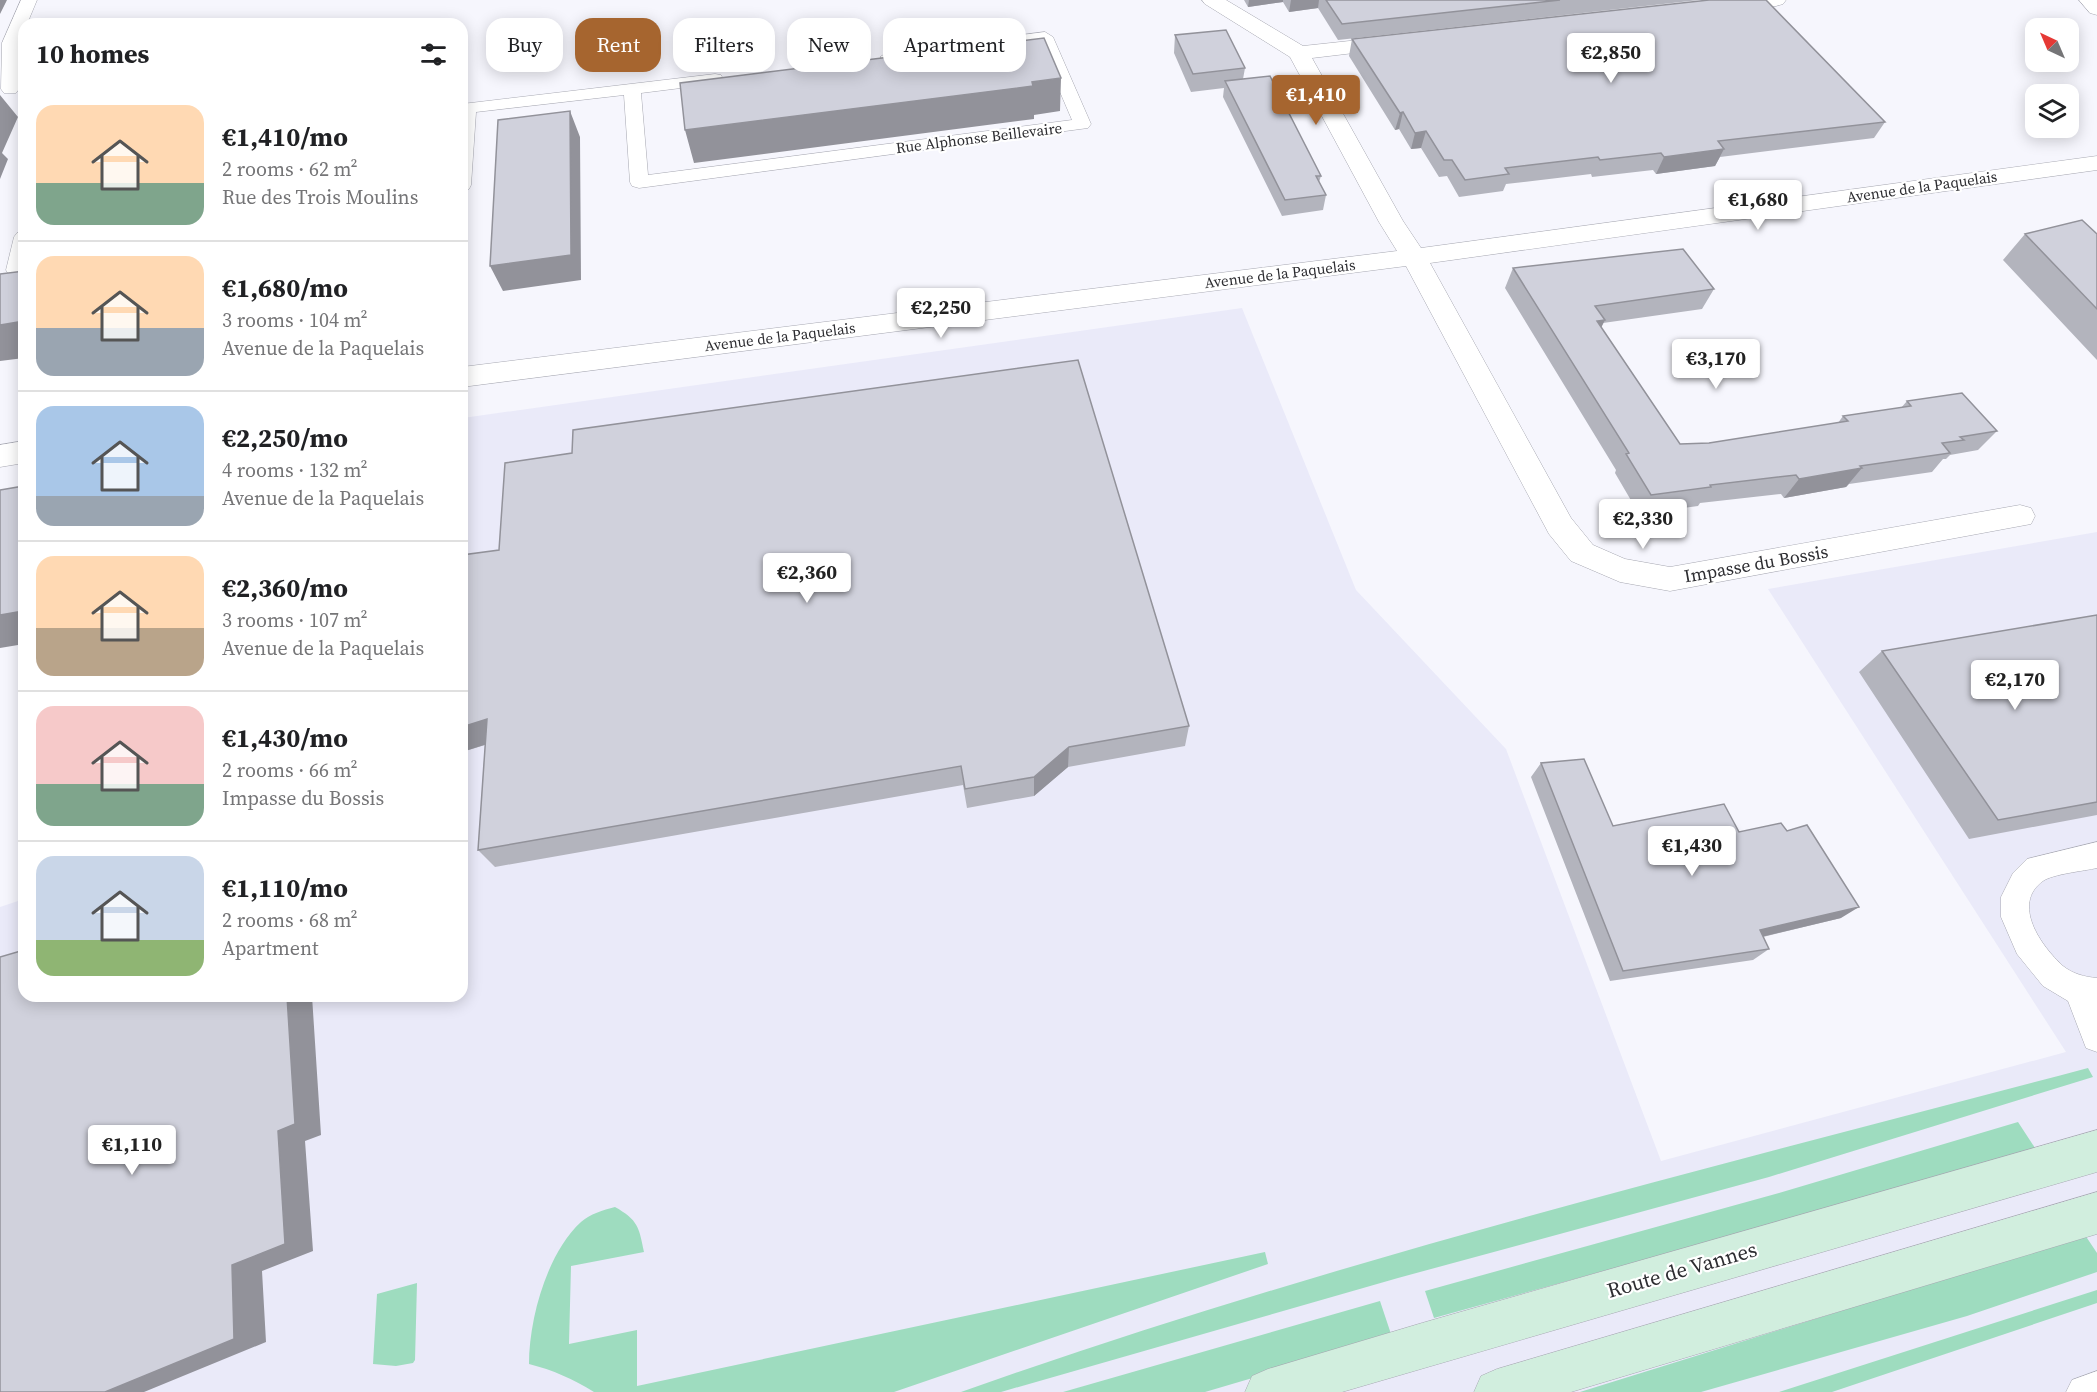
<!DOCTYPE html>
<meta charset="utf-8">
<style>
:root{--surface:#fff;--page:#f2f2f2;--text:#202124;--muted:#757577;--line:#e0e0e0;--accent:#a6652f}
body{margin:0;font-family:"Source Serif 4",serif;background:var(--page);color:var(--text);height:100vh;display:flex;flex-direction:column;font-size:22px;white-space:nowrap}
*{box-sizing:border-box;margin:0}
p{font-size:20px;color:var(--muted)}
.icon{flex:none;width:33px;height:33px;fill:none;stroke:currentColor;stroke-width:2;stroke-linecap:round;stroke-linejoin:round}
.map{position:relative;flex:1;overflow:hidden}
.sheet{position:absolute;left:18px;top:18px;width:450px;height:984px;display:flex;flex-direction:column;background:var(--surface);border-radius:18px;box-shadow:0 3px 15px #0003}
.sheet>*{flex:none}
.guide{position:absolute;left:486px;top:18px;width:570px;height:54px;display:flex;gap:12px}
.needle{width:39px;rotate:316deg}
.controls{position:absolute;left:2025px;top:18px;display:grid;gap:12px}
.controls a{display:grid;place-items:center;width:54px;height:54px;border-radius:12px;background:var(--surface);box-shadow:0 3px 15px #0003;font-size:30px}
.price{position:absolute;translate:-50% -51px;padding:0 14px;border-radius:6px;background:#fff;color:#222;font-size:20px;line-height:39px;filter:drop-shadow(0 2px 3px #0008)}
.price::after{content:'';position:absolute;left:50%;top:36px;width:18px;height:14px;margin-left:-9px;background:inherit;clip-path:polygon(0 0,100% 0,50% 100%)}
.price.selected{background:var(--accent);color:#fff}
ul{padding:0;list-style:none}
li{display:flex;align-items:center;gap:18px;height:150px;padding:0 18px}
li+li{border-top:2px solid var(--line)}
li span{display:grid;place-items:center;flex:none;width:168px;height:120px;border-radius:18px;color:#555}
li>.icon{margin-inline-start:auto}
span .icon{width:72px;height:72px;fill:#fffc;stroke-width:1}
li b{font-size:26px}
h2{display:flex;justify-content:space-between;align-items:center;height:72px;padding:0 18px;font-size:26px}
.chip{padding:0 21px;border-radius:18px;background:var(--surface);box-shadow:0 3px 15px #0003;font-size:21px;line-height:54px}
.chip.selected{background:var(--accent);color:#fff}
.map>svg:first-child{display:block}
.built{fill:#eaeaf9}
.green{fill:#9edcbf}
.lines{fill:none;stroke-linecap:round;stroke-linejoin:round}
.lane-casing{stroke:#a6a7b1;stroke-width:1}
.street-casing{stroke:#a6a7b1;stroke-width:1}
.secondary-casing{stroke:#a6a7b1;stroke-width:1}
.lane{fill:#fff;fill-rule:evenodd}
.street{fill:#fff;fill-rule:evenodd}
.secondary{fill:#d1eede;fill-rule:evenodd}
.wall{fill:#b3b4bd}
.shaded-wall{fill:#92929a}
.building{fill:#d0d1dc;stroke:#92929a;stroke-width:1.5}
.labels{text-anchor:middle;stroke-width:4.5;stroke-linejoin:round;paint-order:stroke}
.far-street-label{font-size:15px;fill:#2d2d31;stroke:#fff}
.street-label{font-size:18px;fill:#2d2d31;stroke:#fff}
.near-street-label{font-size:21px;fill:#2d2d31;stroke:#fff}
</style>
<div class="map">
<svg width="2097" height="1392" viewBox="0 0 2097 1392">
<rect width="100%" height="100%" fill="#f6f6fd"/>
<path class="built" d="M 1242,308 L 1356,590 L 1506,749 L 1661,1161 L 2066,1052 L 1768,589 L 2097,532 L 2097,1392 L 0,1392 L 0,907 L 24,899 L 24,996 L 462,996 L 463,418 Z"/>
<path class="green" d="M 2088,1068 L 2093,1077 L 1769,1177 L 1398,1278 L 1001,1392 L 961,1392 C 1330,1261 1710,1168 2088,1068 Z
M 2018,1122 L 2037,1151 L 1434,1318 L 1425,1291 L 1779,1193 Z
M 615,1207 C 638,1220 639,1227 644,1252 L 571,1266 L 569,1344 L 637,1330 L 637,1386 L 1265,1252 L 1268,1264 L 894,1392 L 594,1392 C 573,1379 553,1370 529,1364 C 529,1319 547,1253 581,1222 C 590,1214 603,1210 615,1207 Z
M 2085,1235 L 2097,1253 L 2097,1272 L 1967,1316 L 1701,1392 L 1580,1392 Z
M 417,1283 L 415,1360 L 413,1363 L 396,1366 L 373,1364 L 377,1294 Z
M 2097,1290 L 2097,1303 L 1832,1392 L 1779,1392 Z
M 1380,1301 L 1392,1337 L 1205,1392 L 1063,1392 Z"/>
<g class="lines">
<defs>
<path id="lane" d="M 21,0 L 37,0 L 27,24 L 24,24 L 18,43 L 19,89 L 16,93 L 4,93 L 1,89 L 2,43 Z
M 1045,32 L 1053,37 L 1091,124 L 1088,128 L 639,188 L 632,186 L 630,182 L 624,95 L 476,112 L 471,185 L 469,189 L 462,191 L 462,104 L 715,74 L 721,75 L 723,79 L 721,83 L 641,93 L 648,175 L 1072,120 L 1039,43 L 888,62 L 880,57 L 888,52 Z
M 24,231 L 24,281 L 9,275 L 6,270 L 14,237 L 17,233 Z
M 2097,842 L 2097,868 C 2084,871 2053,874 2043,881 C 2011,904 2041,946 2063,966 C 2073,974 2085,977 2097,978 L 2097,1052 L 2086,1048 L 2068,1001 L 2043,986 L 2017,954 L 2001,917 L 2001,897 L 2013,873 L 2027,859 Z
M 2097,1371 L 2097,1392 L 2066,1392 L 2072,1380 Z"/>
<path id="street" d="M 1202,0 L 1226,0 L 1303,46 L 1396,36 L 1404,37 L 1407,42 L 1404,47 L 1396,48 L 1312,58 L 1403,221 L 1421,248 L 2097,156 L 2097,170 L 1430,263 L 1571,518 L 1593,545 L 1625,559 L 1670,567 L 2020,505 L 2031,508 L 2035,516 L 2031,524 L 1670,591 L 1620,582 L 1571,561 L 1549,534 L 1406,266 L 462,387 L 462,367 L 1397,251 L 1379,222 L 1290,57 L 1205,4 Z
M 1720,0 L 1786,0 L 1783,4 L 1776,6 L 1721,12 L 1714,10 L 1711,6 L 1714,2 Z
M 2079,0 L 2097,0 L 2097,15 L 2090,13 Z
M 24,441 L 24,463 L 0,467 L 0,445 Z"/>
<path id="secondary" d="M 2097,1130 L 2097,1172 L 1342,1392 L 1245,1392 L 1252,1376 L 1268,1369 L 1422,1323 Z
M 2097,1192 L 2097,1234 L 1571,1392 L 1474,1392 L 1481,1376 L 1497,1369 Z"/>
</defs>
<use href="#lane" class="lane-casing"/>
<use href="#street" class="street-casing"/>
<use href="#secondary" class="secondary-casing"/>
<use href="#lane" class="lane"/>
<use href="#street" class="street"/>
<use href="#secondary" class="secondary"/>
</g>
<path class="wall" d="M 1244,0 L 1699,0 L 1338,40 L 1318,8 L 1289,12 L 1283,2 L 1248,7 Z
M 1175,35 L 1245,68 L 1243,79 L 1321,176 L 1319,182 L 1326,195 L 1323,210 L 1282,216 L 1223,97 L 1224,88 L 1191,92 L 1174,53 Z
M 1352,39 L 1885,122 L 1874,138 L 1720,157 L 1715,166 L 1656,174 L 1653,170 L 1592,177 L 1591,174 L 1506,184 L 1503,191 L 1459,197 L 1447,176 L 1439,177 L 1421,148 L 1411,149 L 1399,129 L 1395,130 L 1349,56 Z
M 2025,234 L 2097,234 L 2097,360 L 2003,260 Z
M 1513,268 L 1714,289 L 1702,309 L 1603,323 L 1601,327 L 1680,444 L 1709,443 L 1838,423 L 1843,416 L 1901,408 L 1907,401 L 1997,431 L 1978,450 L 1950,455 L 1946,459 L 1943,459 L 1932,472 L 1849,484 L 1846,487 L 1784,498 L 1781,494 L 1700,503 L 1698,506 L 1639,514 L 1615,473 L 1616,470 L 1505,288 Z
M 462,555 L 1189,726 L 1185,746 L 1068,767 L 1034,796 L 967,808 L 963,785 L 495,867 L 478,850 L 485,745 L 462,752 Z
M 2097,615 L 2097,815 L 1969,839 L 1859,672 L 1882,651 Z
M 1541,763 L 1613,826 L 1739,832 L 1841,918 L 1763,937 L 1769,949 L 1753,960 L 1610,981 L 1531,777 Z"/>
<path class="shaded-wall" d="M 0,0 L 7,0 L 0,14 Z
M 1249,0 L 1283,0 L 1283,2 L 1248,7 Z
M 1291,0 L 1319,0 L 1318,8 L 1289,12 Z
M 1061,78 L 1060,111 L 1034,115 L 1034,119 L 694,163 L 685,130 Z
M 0,95 L 18,117 L 2,153 L 8,159 L 0,179 Z
M 570,111 L 580,137 L 581,280 L 503,291 L 490,266 Z
M 1403,112 L 1399,129 L 1395,130 L 1400,113 Z
M 1426,131 L 1421,148 L 1411,149 L 1415,133 Z
M 1724,149 L 1715,166 L 1656,174 L 1664,157 Z
M 1605,320 L 1595,340 L 1597,321 Z
M 24,321 L 24,358 L 0,361 L 0,325 Z
M 1862,468 L 1846,487 L 1784,498 L 1799,479 Z
M 24,607 L 24,644 L 0,648 L 0,615 Z
M 487,719 L 503,739 L 462,752 L 462,727 Z
M 1069,747 L 1068,767 L 1034,796 L 1034,777 Z
M 1859,907 L 1841,918 L 1744,941 L 1760,930 Z
M 287,996 L 312,996 L 321,1135 L 305,1141 L 313,1251 L 262,1271 L 266,1342 L 144,1392 L 105,1392 L 232,1265 L 278,1131 Z"/>
<path class="building" d="M 1326,0 L 1560,0 L 1342,24 Z
M 1709,0 L 1766,0 L 1885,122 L 1718,141 L 1724,149 L 1664,157 L 1661,153 L 1600,160 L 1598,157 L 1505,168 L 1509,174 L 1465,180 L 1452,160 L 1444,160 L 1426,131 L 1415,133 L 1403,112 L 1400,113 L 1352,39 Z
M 1226,30 L 1245,68 L 1193,74 L 1175,35 Z
M 1044,38 L 1061,78 L 1032,82 L 1033,86 L 685,130 L 680,83 Z
M 1270,76 L 1321,176 L 1316,176 L 1326,195 L 1285,200 L 1225,81 Z
M 570,111 L 571,255 L 490,266 L 498,120 Z
M 2082,220 L 2097,234 L 2097,309 L 2025,234 Z
M 1683,249 L 1714,289 L 1595,306 L 1605,320 L 1597,321 L 1680,444 L 1709,443 L 1848,421 L 1843,416 L 1911,406 L 1907,401 L 1962,393 L 1997,431 L 1960,437 L 1964,440 L 1942,443 L 1950,453 L 1860,466 L 1862,468 L 1799,479 L 1796,475 L 1710,485 L 1711,487 L 1651,495 L 1626,454 L 1629,453 L 1513,268 Z
M 24,271 L 24,321 L 0,325 L 0,274 Z
M 1078,360 L 1189,726 L 1069,747 L 1034,777 L 965,789 L 961,766 L 478,850 L 487,719 L 462,727 L 462,555 L 499,550 L 505,463 L 572,453 L 573,430 Z
M 24,486 L 24,607 L 23,611 L 0,615 L 0,490 Z
M 2097,615 L 2097,802 L 1998,820 L 1882,651 Z
M 1584,759 L 1613,826 L 1724,804 L 1739,832 L 1781,823 L 1787,831 L 1807,825 L 1859,907 L 1760,930 L 1769,949 L 1623,971 L 1541,763 Z
M 24,950 L 24,996 L 287,996 L 295,1124 L 278,1131 L 285,1244 L 232,1265 L 234,1339 L 105,1392 L 0,1392 L 0,957 Z"/>
<g class="labels">
<g class="far-street-label">
<text transform="translate(979 138) rotate(-7)" y="5">Rue Alphonse Beillevaire</text>
<text transform="translate(1922 187) rotate(-8)" y="5">Avenue de la Paquelais</text>
<text transform="translate(1280 274) rotate(-7)" y="5">Avenue de la Paquelais</text>
<text transform="translate(780 337) rotate(-7)" y="5">Avenue de la Paquelais</text>
</g>
<g class="street-label">
<text transform="translate(1756 564) rotate(-10)" y="6">Impasse du Bossis</text>
</g>
<g class="near-street-label">
<text transform="translate(1682 1270) rotate(-16)" y="7">Route de Vannes</text>
</g>
</g>
</svg>
<div class="controls">
<a><svg class="needle" viewBox="-14 -14 28 28"><path d="M0-13l5 13h-10z" fill="#e53935"/><path d="M0 13l5-13h-10z" fill="#757577"/></svg></a>
<a><svg class="icon" aria-label="layers" viewBox="0 0 24 24"><path d="M12 4l9 5-9 5-9-5zM3 14l9 5 9-5"/></svg></a>
</div>
<b class="price" style="left:1611px;top:84px">€2,850</b>
<b class="price selected" style="left:1316px;top:126px">€1,410</b>
<b class="price" style="left:1758px;top:231px">€1,680</b>
<b class="price" style="left:941px;top:339px">€2,250</b>
<b class="price" style="left:1716px;top:390px">€3,170</b>
<b class="price" style="left:1643px;top:550px">€2,330</b>
<b class="price" style="left:807px;top:604px">€2,360</b>
<b class="price" style="left:2015px;top:711px">€2,170</b>
<b class="price" style="left:1692px;top:877px">€1,430</b>
<b class="price" style="left:132px;top:1176px">€1,110</b>
<div class="guide">
<a class="chip">Buy</a>
<a class="chip selected">Rent</a>
<a class="chip">Filters</a>
<a class="chip">New</a>
<a class="chip">Apartment</a>
</div>
<section class="sheet">
<h2>10 homes<svg class="icon" aria-label="filters" viewBox="0 0 24 24"><path d="M4 7h16M4 17h16"/><circle cx="9" cy="7" r="2"/><circle cx="15" cy="17" r="2"/></svg></h2>
<ul>
<li><span style="background:linear-gradient(#ffd9b3 65%,#7fa58c 0)"><svg class="icon" aria-label="home" viewBox="0 0 24 24"><path d="M3 11l9-7 9 7M6 9v11h12V9"/></svg></span><div><b>€1,410/mo</b><p>2 rooms · 62 m²</p><p>Rue des Trois Moulins</p></div></li>
<li><span style="background:linear-gradient(#ffd9b3 60%,#9aa5b1 0)"><svg class="icon" aria-label="home" viewBox="0 0 24 24"><path d="M3 11l9-7 9 7M6 9v11h12V9"/></svg></span><div><b>€1,680/mo</b><p>3 rooms · 104 m²</p><p>Avenue de la Paquelais</p></div></li>
<li><span style="background:linear-gradient(#a9c7e8 75%,#9aa5b1 0)"><svg class="icon" aria-label="home" viewBox="0 0 24 24"><path d="M3 11l9-7 9 7M6 9v11h12V9"/></svg></span><div><b>€2,250/mo</b><p>4 rooms · 132 m²</p><p>Avenue de la Paquelais</p></div></li>
<li><span style="background:linear-gradient(#ffd9b3 60%,#b9a48a 0)"><svg class="icon" aria-label="home" viewBox="0 0 24 24"><path d="M3 11l9-7 9 7M6 9v11h12V9"/></svg></span><div><b>€2,360/mo</b><p>3 rooms · 107 m²</p><p>Avenue de la Paquelais</p></div></li>
<li><span style="background:linear-gradient(#f6c9c9 65%,#7fa58c 0)"><svg class="icon" aria-label="home" viewBox="0 0 24 24"><path d="M3 11l9-7 9 7M6 9v11h12V9"/></svg></span><div><b>€1,430/mo</b><p>2 rooms · 66 m²</p><p>Impasse du Bossis</p></div></li>
<li><span style="background:linear-gradient(#c9d6e8 70%,#8fb573 0)"><svg class="icon" aria-label="home" viewBox="0 0 24 24"><path d="M3 11l9-7 9 7M6 9v11h12V9"/></svg></span><div><b>€1,110/mo</b><p>2 rooms · 68 m²</p><p>Apartment</p></div></li>
</ul>
</section>
</div>
